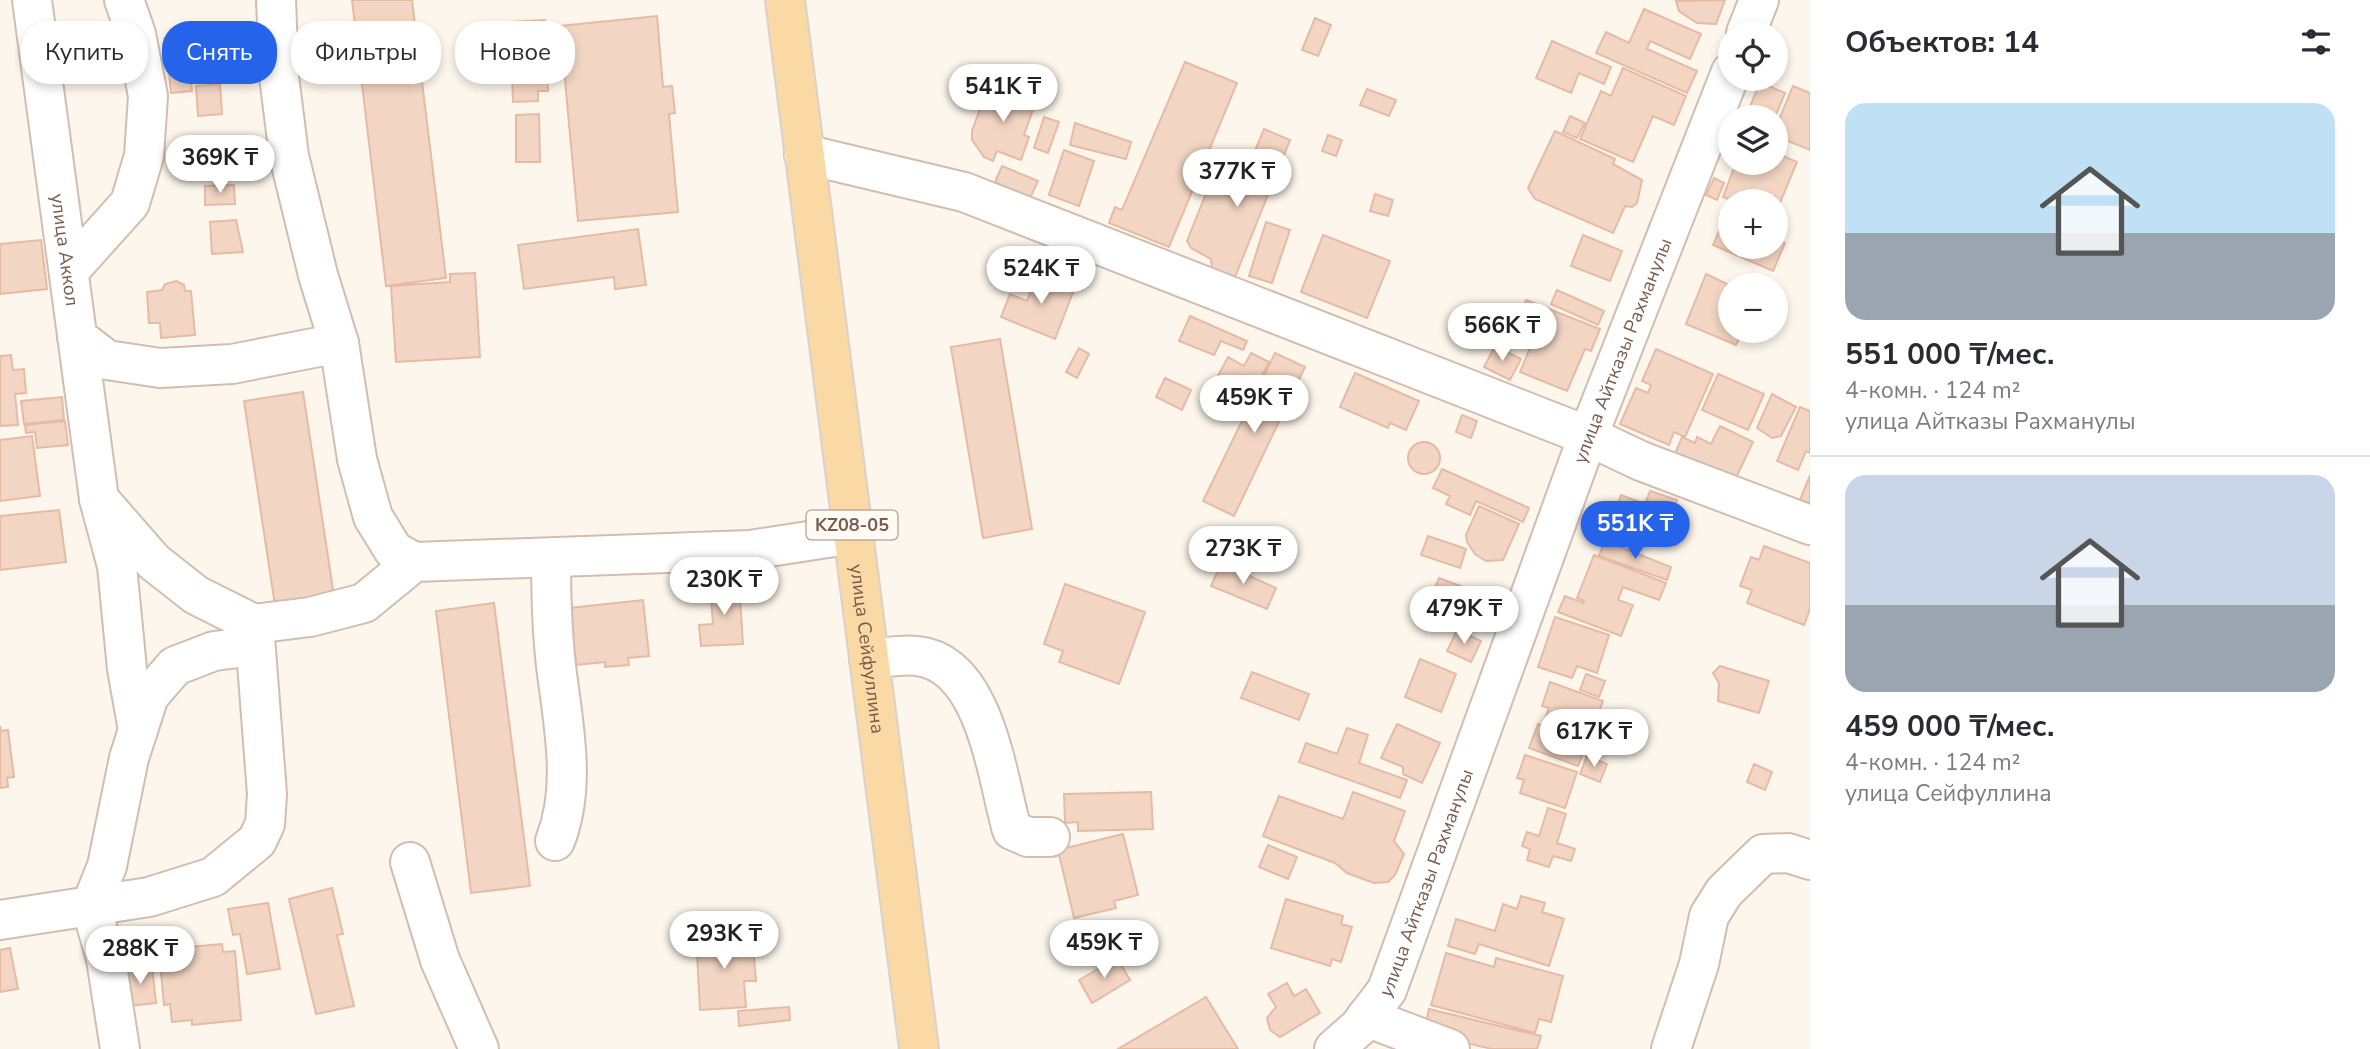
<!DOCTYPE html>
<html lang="ru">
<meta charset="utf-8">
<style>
:root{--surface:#fff;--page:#f2f2f3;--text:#2b2b33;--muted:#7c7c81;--line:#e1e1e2;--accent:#2563eb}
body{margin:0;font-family:"Nunito Sans",sans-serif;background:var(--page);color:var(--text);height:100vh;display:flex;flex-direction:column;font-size:26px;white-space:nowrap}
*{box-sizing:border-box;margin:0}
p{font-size:23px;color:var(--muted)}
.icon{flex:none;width:38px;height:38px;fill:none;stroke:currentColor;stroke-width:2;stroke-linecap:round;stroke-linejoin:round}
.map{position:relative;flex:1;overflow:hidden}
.side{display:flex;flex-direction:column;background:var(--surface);width:560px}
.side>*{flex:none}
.top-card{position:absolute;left:21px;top:21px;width:665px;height:63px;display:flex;gap:14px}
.controls{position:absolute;left:1718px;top:21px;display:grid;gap:14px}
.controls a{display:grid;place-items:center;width:70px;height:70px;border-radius:50%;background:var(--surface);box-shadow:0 4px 10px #0003;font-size:35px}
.price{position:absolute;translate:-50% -60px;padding:0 16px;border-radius:24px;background:#fff;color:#222;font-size:23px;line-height:46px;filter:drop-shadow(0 2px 4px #0008)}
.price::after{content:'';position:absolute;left:50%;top:42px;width:21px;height:16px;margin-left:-10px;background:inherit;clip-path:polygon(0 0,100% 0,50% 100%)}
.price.on{background:var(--accent);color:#fff}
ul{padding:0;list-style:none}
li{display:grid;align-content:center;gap:14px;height:371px;padding:0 35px}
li+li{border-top:2px solid var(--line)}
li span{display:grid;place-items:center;height:217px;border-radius:21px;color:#555}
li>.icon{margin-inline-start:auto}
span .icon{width:126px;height:126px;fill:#fffc;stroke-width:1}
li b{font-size:30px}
h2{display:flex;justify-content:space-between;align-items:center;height:84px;padding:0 35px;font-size:30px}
.pill{padding:0 24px;border-radius:28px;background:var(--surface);box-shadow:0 4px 10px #0003;font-size:24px;line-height:63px}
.pill.on{background:var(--accent);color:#fff}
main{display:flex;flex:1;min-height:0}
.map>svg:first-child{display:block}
.building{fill:#f3d5c3;stroke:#e6bba3;stroke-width:2}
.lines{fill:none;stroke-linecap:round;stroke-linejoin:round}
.minor-casing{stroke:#d1beb0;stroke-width:42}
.major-casing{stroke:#dad1cd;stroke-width:42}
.minor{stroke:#fff;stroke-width:38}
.major{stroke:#fbd9a5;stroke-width:38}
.labels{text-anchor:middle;stroke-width:5;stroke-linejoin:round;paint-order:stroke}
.shield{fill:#fffaf3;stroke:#a28b7f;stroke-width:2}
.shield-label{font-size:18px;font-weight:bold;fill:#7a5c4d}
.street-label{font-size:19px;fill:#7a5c4d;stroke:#fffaf3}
</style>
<main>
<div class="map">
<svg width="1810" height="1049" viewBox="0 0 1810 1049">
<rect width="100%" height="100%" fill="#fdf6ec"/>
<path class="building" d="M 352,0 L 412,0 L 446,278 L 386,286 Z
M 1725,0 L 1716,24 L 1697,23 L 1679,11 L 1676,1 Z
M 1644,9 L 1701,34 L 1690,59 L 1650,41 L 1647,49 L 1697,71 L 1687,93 L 1596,53 L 1606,32 L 1629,43 Z
M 657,16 L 663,87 L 672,86 L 675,113 L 669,114 L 678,212 L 578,221 L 560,26 Z
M 1315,18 L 1331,25 L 1318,56 L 1302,50 Z
M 545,20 L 548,91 L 538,91 L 538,101 L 513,102 L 510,22 Z
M 1552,41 L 1611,67 L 1604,84 L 1579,73 L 1571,93 L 1536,78 Z
M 1185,62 L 1237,83 L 1169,247 L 1109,223 L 1115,207 L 1122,210 Z
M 1623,68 L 1686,96 L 1674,125 L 1653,116 L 1633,162 L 1580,139 L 1601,91 L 1611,96 Z
M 190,70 L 192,91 L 171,93 L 169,72 Z
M 1760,82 L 1785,93 L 1775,117 L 1747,114 Z
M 220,84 L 222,114 L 198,116 L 196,86 Z
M 989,84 L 1036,101 L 1024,135 L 1029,137 L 1021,160 L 997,151 L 993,161 L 984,157 L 972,140 L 972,131 Z
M 1793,86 L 1810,93 L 1810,150 L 1776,136 L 1776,127 Z
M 1367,89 L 1396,100 L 1389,116 L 1360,105 Z
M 539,114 L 540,162 L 516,162 L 516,115 Z
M 1570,116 L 1585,123 L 1577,138 L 1563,132 Z
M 1044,117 L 1059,122 L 1048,153 L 1034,148 Z
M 1075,123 L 1131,142 L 1126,159 L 1070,145 Z
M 1264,129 L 1290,140 L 1235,277 L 1212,268 L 1211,259 L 1191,248 L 1187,241 L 1209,186 L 1236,197 Z
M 1555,131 L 1615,159 L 1613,164 L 1642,180 L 1637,203 L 1632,207 L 1625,206 L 1613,233 L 1535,199 L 1528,188 Z
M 1328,135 L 1342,140 L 1336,156 L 1322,151 Z
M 1064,150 L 1094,161 L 1079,206 L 1049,195 Z
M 1776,153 L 1797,162 L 1777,210 L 1776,201 L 1733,201 L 1723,197 L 1736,163 L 1749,168 L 1751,163 L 1776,163 Z
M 1002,166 L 1038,181 L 1030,198 L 995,182 Z
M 1714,178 L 1724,183 L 1717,200 L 1706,195 Z
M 234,185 L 235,204 L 205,205 L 205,186 Z
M 1375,194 L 1393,200 L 1388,216 L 1370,211 Z
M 1728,210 L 1731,247 L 1776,247 L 1776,240 L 1785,243 L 1773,271 L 1713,245 Z
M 236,220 L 243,252 L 212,254 L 210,222 Z
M 1266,222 L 1290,230 L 1272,283 L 1249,276 Z
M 638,229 L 646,285 L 615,289 L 614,277 L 524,289 L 518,245 Z
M 1323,235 L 1390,261 L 1367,318 L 1301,292 Z
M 1583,235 L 1622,251 L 1610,281 L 1571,266 Z
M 41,240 L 47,289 L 0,294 L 0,244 Z
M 475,273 L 480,357 L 396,362 L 391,286 L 450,282 L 450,274 Z
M 1038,273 L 1075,287 L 1055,339 L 1001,317 L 1010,294 L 1027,301 Z
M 1706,274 L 1731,286 L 1731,331 L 1743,331 L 1736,345 L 1686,324 Z
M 176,281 L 184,285 L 185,291 L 191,291 L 195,335 L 161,338 L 160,323 L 149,323 L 147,292 L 162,290 L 165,284 Z
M 1557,290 L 1604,311 L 1598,325 L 1551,304 Z
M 1526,300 L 1600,329 L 1591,351 L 1585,349 L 1567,391 L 1520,372 L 1537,331 L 1517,322 Z
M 1190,316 L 1247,341 L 1243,350 L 1221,341 L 1214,355 L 1179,341 Z
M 1000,339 L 1032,529 L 983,538 L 951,347 Z
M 1495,346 L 1521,359 L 1510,380 L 1484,367 Z
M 1079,348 L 1089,354 L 1077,378 L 1066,372 Z
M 1656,349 L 1713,374 L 1685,437 L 1674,432 L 1669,445 L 1620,424 L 1636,388 L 1648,393 L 1651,385 L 1642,381 Z
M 1251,353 L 1269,362 L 1240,416 L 1206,398 L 1228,357 L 1244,366 Z
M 1275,353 L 1305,367 L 1234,516 L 1203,501 Z
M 11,355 L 13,370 L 24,369 L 26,393 L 15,394 L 18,425 L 0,426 L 0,356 Z
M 1355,373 L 1419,401 L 1406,430 L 1390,423 L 1388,428 L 1340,407 Z
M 1718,374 L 1764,394 L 1748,430 L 1702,410 Z
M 1165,378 L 1191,390 L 1182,410 L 1156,397 Z
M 303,392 L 335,603 L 276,612 L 244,401 Z
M 1772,394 L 1796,407 L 1781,436 L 1772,438 L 1757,428 Z
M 62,397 L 64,420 L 24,424 L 21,401 Z
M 1800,407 L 1810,411 L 1810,453 L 1806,451 L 1798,470 L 1777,461 Z
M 1462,415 L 1477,421 L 1471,438 L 1456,432 Z
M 65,421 L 68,445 L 37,448 L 35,432 L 26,433 L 25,425 Z
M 1720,426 L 1753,442 L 1734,482 L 1675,454 L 1682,437 L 1695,443 L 1697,437 L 1711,444 Z
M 32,436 L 40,496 L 0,501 L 0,440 Z
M1408 458a16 16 0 1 1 32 0a16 16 0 1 1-32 0Z
M 1442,469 L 1529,508 L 1523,522 L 1476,501 L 1470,515 L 1446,504 L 1450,496 L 1433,488 Z
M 1810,475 L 1810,504 L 1800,500 Z
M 1650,491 L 1677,500 L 1662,542 L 1640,534 L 1635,547 L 1613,539 L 1615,533 L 1609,531 L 1621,495 L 1645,504 Z
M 1479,506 L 1519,524 L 1503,560 L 1486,561 L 1475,554 L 1467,542 L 1466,535 Z
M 59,510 L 66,562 L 0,570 L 0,516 Z
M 1675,520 L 1685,525 L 1676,545 L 1666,540 Z
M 1428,536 L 1466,549 L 1460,568 L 1421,555 Z
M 1605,541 L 1671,567 L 1667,580 L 1599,556 Z
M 1764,546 L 1810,563 L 1810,609 L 1804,625 L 1747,603 L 1752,590 L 1740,586 L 1751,557 L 1759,560 Z
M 1594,555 L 1666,583 L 1659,600 L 1623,587 L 1618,600 L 1633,605 L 1621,636 L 1558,612 L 1565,596 L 1583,603 L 1584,601 L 1577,598 Z
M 1221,563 L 1276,588 L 1267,609 L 1211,586 Z
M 1439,578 L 1490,597 L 1480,623 L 1429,603 Z
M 739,583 L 743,644 L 701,646 L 699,625 L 713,624 L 710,584 Z
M 1065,584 L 1145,612 L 1119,684 L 1059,662 L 1063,651 L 1044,644 Z
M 643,600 L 649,656 L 628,658 L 629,665 L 605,667 L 605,662 L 576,665 L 570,608 Z
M 494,603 L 530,886 L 471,893 L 436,611 Z
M 1555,617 L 1609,635 L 1597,673 L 1577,666 L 1572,678 L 1538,667 Z
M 1457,630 L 1481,641 L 1471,662 L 1447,651 Z
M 1420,659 L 1456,674 L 1441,712 L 1405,697 Z
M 1720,666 L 1769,681 L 1759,713 L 1718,701 L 1719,683 L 1713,673 Z
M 1252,672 L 1309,694 L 1299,720 L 1241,698 Z
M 1586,674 L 1605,681 L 1599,697 L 1580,690 Z
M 1550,682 L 1603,701 L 1578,766 L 1529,748 L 1538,724 L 1564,733 L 1567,727 L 1545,719 L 1549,708 L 1542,706 Z
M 1397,724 L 1440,743 L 1422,783 L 1403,774 L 1403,767 L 1381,758 Z
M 0,726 L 1,731 L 8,730 L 14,777 L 7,778 L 8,787 L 0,788 Z
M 1347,728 L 1368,735 L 1359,763 L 1407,780 L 1400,798 L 1299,762 L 1306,743 L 1337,754 Z
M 1525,755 L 1577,772 L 1565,808 L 1520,793 L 1524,780 L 1517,778 Z
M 1587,756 L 1607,764 L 1600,782 L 1580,774 Z
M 1754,764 L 1772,772 L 1765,790 L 1747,782 Z
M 1151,792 L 1153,829 L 1078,831 L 1078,822 L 1065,823 L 1064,794 Z
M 1353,792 L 1405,811 L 1394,841 L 1404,854 L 1395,875 L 1388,882 L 1374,883 L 1347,873 L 1335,863 L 1263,836 L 1279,796 L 1343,819 Z
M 1548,808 L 1566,814 L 1557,843 L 1575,849 L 1571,861 L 1553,856 L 1549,867 L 1527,860 L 1530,849 L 1522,846 L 1527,832 L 1539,836 Z
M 1123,834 L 1138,895 L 1114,901 L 1116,908 L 1074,918 L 1058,850 Z
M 1268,845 L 1297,857 L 1288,879 L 1259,867 Z
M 332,888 L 343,934 L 337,935 L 354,1006 L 316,1014 L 289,899 Z
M 1521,896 L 1545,903 L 1542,912 L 1564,919 L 1549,966 L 1479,944 L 1475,954 L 1448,946 L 1456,919 L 1495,931 L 1503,904 L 1517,909 Z
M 1286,899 L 1343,916 L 1341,924 L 1352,927 L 1341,962 L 1332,959 L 1330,966 L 1271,948 Z
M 268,903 L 280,969 L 247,974 L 240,934 L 233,935 L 228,909 Z
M 740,933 L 741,946 L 753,945 L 756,981 L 744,981 L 746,1007 L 700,1010 L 696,935 Z
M 222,944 L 223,952 L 235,951 L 241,1020 L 192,1025 L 192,1020 L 172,1022 L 170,1004 L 164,1005 L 160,962 L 179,960 L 178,948 Z
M 10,948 L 18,989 L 0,992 L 0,950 Z
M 1446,953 L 1494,967 L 1496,958 L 1563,976 L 1551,1022 L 1539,1019 L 1535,1033 L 1431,1005 Z
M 1117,958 L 1130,980 L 1092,1003 L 1079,980 Z
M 152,966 L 156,1003 L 128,1006 L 125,969 Z
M 1287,983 L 1294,996 L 1306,989 L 1320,1013 L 1280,1037 L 1270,1030 L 1267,1018 L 1276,1007 L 1268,994 Z
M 1206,997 L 1238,1049 L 1118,1049 Z
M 789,1007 L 790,1020 L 739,1026 L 738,1011 Z
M 1429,1009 L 1541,1036 L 1537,1049 L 1492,1049 L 1424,1033 Z"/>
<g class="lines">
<defs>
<g id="minor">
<path id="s1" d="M 32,0 L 99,499 L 117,566 L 127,669 L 138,730"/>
<path d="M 276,0 L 279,76 L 289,156 L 318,275 L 339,343 L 357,459 L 373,517 L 394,551 L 414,562"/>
<path d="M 1746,33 L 1759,0"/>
<path d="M 804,154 L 964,192 L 1588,436 L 1641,461 L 1810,525"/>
<path d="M 69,271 L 130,203 L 144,156 L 148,96 L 136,34 L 124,0"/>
<path d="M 77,337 L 107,360 L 160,368 L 232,364 L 339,343"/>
<path d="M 99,499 L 154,562 L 196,595 L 254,624 L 310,617 L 364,603 L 414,562 L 750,550 L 853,534"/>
<path d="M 551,558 C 551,594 552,630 556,666 C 563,723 577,786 555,841"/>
<path d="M 869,659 C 884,658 902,654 917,656 C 986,663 997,779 1012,830 L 1028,837 L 1050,837"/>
<path d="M 410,862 L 440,960 L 479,1049"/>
<path d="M 0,920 L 149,897 L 213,877 L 257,841 L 265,824 L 267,794 L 254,624"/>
<path d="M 1366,1017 L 1450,1049"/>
<path d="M 120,1049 L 106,959 L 91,906 L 107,866 L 129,758 L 149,696 L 175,666 L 214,651 L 255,646"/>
<path id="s2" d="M 1334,1049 L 1359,1027 L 1387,990 L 1588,436 L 1731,72"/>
<path d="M 1671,1049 L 1699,964 L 1709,916 L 1724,892 L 1763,854 L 1788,853 L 1810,860"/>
</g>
<g id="major">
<path id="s3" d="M 785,0 L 919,1049"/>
</g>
</defs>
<use href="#minor" class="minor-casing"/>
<use href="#major" class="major-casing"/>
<use href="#minor" class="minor"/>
<use href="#major" class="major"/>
</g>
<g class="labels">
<rect class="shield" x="806.5" y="510.5" width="91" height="29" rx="5"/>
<g class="shield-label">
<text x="852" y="531">KZ08-05</text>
</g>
<g class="street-label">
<text dy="7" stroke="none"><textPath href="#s1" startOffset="252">улица Аккол</textPath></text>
<text dy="7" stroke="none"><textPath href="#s2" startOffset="761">улица Айтказы Рахманулы</textPath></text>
<text dy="7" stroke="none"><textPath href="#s3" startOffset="654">улица Сейфуллина</textPath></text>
<text dy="7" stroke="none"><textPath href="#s2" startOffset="194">улица Айтказы Рахманулы</textPath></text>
</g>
</g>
</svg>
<div class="controls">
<a><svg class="icon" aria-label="locate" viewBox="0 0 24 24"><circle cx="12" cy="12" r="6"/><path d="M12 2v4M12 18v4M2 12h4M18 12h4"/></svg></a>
<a><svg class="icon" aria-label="layers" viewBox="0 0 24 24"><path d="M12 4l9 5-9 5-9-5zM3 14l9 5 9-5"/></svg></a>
<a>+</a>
<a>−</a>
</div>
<b class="price" style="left:1003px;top:124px">541K ₸</b>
<b class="price" style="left:220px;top:195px">369K ₸</b>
<b class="price" style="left:1237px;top:209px">377K ₸</b>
<b class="price" style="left:1041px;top:306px">524K ₸</b>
<b class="price" style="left:1502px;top:363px">566K ₸</b>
<b class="price" style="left:1254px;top:435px">459K ₸</b>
<b class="price on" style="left:1635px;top:561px">551K ₸</b>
<b class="price" style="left:1243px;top:586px">273K ₸</b>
<b class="price" style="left:724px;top:617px">230K ₸</b>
<b class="price" style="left:1464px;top:646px">479K ₸</b>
<b class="price" style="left:1594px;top:769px">617K ₸</b>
<b class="price" style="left:724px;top:971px">293K ₸</b>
<b class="price" style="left:1104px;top:980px">459K ₸</b>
<b class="price" style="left:140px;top:986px">288K ₸</b>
<div class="top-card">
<a class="pill">Купить</a>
<a class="pill on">Снять</a>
<a class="pill">Фильтры</a>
<a class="pill">Новое</a>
</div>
</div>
<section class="side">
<h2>Объектов: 14<svg class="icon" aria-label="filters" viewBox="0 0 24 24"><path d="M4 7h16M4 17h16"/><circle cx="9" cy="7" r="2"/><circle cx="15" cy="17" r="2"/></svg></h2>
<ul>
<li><span style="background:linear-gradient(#bfe0f5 60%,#9aa5b1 0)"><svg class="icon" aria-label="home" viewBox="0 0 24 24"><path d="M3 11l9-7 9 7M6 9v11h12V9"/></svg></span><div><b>551 000 ₸/мес.</b><p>4-комн. · 124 m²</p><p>улица Айтказы Рахманулы</p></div></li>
<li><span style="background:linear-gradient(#c9d6e8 60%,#9aa5b1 0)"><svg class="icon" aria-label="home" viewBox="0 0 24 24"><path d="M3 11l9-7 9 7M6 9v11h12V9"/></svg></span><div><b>459 000 ₸/мес.</b><p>4-комн. · 124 m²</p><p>улица Сейфуллина</p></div></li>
</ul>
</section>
</main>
